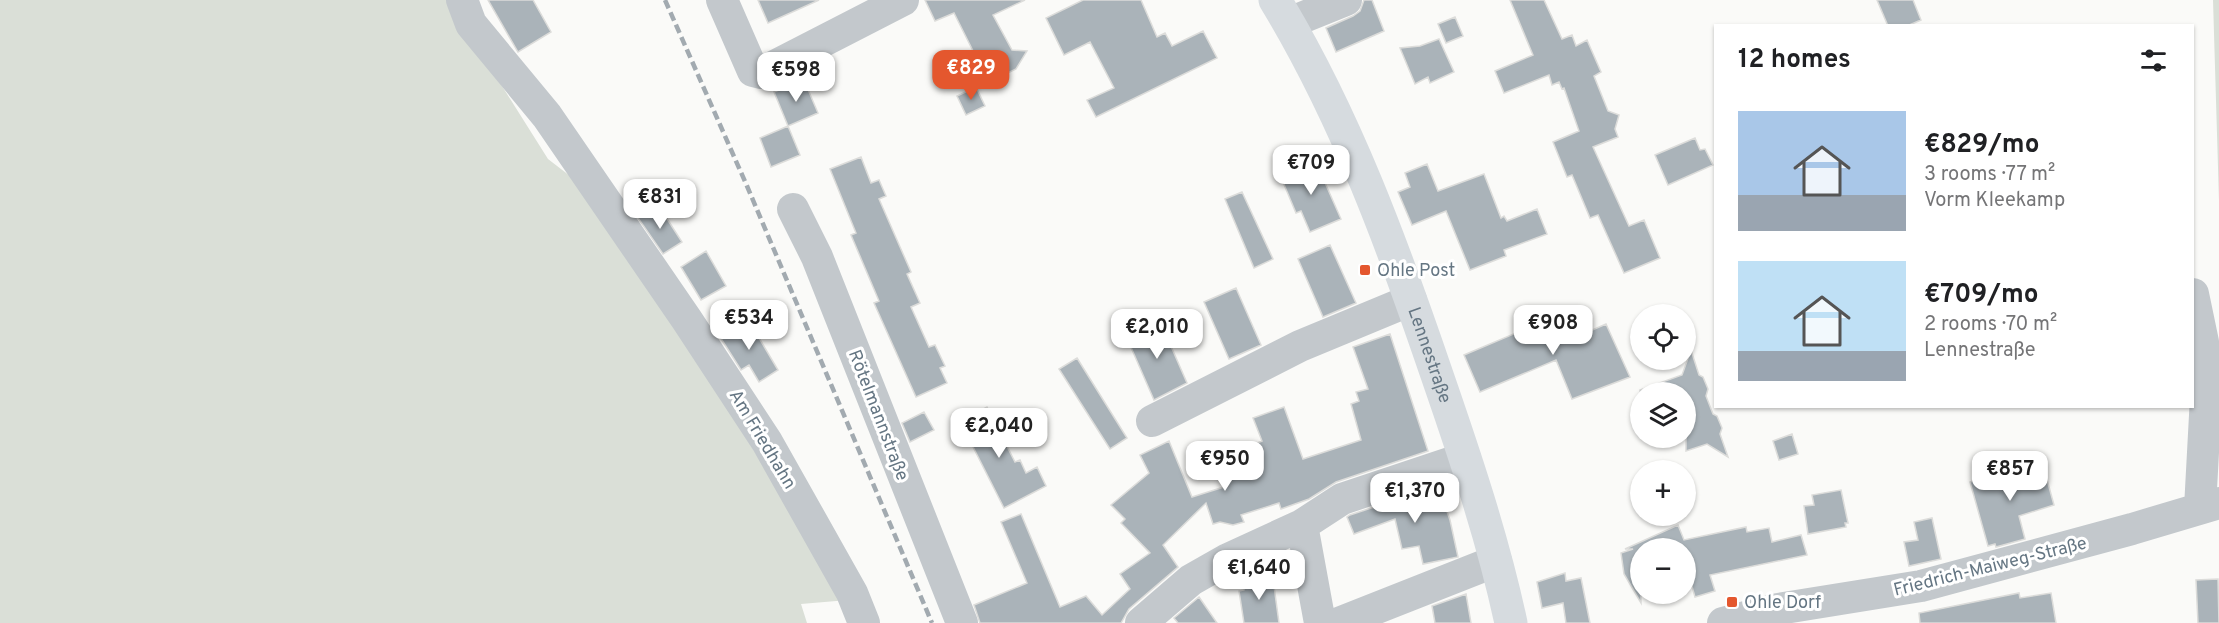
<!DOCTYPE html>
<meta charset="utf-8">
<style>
:root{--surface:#fff;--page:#f6f6f6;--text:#202124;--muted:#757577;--accent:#e4572e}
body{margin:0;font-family:Overpass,sans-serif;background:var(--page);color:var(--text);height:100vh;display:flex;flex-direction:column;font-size:22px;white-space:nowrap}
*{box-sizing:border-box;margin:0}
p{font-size:20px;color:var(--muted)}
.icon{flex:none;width:33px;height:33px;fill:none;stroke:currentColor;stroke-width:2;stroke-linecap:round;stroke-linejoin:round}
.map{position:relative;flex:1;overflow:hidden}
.drawer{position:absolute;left:1714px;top:24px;width:480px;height:384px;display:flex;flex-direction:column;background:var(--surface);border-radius:0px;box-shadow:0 2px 4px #0004}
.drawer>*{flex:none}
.buttons{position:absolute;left:1630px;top:304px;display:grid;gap:12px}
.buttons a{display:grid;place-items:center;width:66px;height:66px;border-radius:50%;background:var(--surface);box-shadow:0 2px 4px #0004;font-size:30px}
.price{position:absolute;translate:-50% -51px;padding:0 14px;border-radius:12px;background:#fff;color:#222;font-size:20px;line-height:39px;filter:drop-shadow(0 2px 3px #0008)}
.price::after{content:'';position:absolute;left:50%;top:36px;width:18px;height:14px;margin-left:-9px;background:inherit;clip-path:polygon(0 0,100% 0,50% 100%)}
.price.current{background:var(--accent);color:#fff}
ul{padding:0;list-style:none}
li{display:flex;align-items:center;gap:18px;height:150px;padding:0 24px}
li span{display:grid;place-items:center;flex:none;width:168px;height:120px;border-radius:0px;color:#555}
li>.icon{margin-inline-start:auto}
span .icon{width:72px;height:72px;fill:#fffc;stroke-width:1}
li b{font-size:26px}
h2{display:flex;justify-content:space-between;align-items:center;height:72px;padding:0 24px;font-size:26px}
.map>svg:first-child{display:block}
.green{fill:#dadfd7}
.building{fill:#aab3b9;stroke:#dcdcda;stroke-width:1.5}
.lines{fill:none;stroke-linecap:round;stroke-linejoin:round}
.minor{stroke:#c3c8cc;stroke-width:32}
.major{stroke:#d6dbdf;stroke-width:33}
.rail{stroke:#a2aab0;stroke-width:4.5;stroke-dasharray:9 4.5;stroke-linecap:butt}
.poi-dot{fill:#e4572e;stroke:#fff;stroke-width:2}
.labels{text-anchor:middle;stroke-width:6;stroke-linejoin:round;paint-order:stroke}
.poi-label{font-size:18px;fill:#657683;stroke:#fff;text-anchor:start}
.street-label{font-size:18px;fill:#657683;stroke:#fff}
</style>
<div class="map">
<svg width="2219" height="623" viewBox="0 0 2219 623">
<rect width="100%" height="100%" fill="#fafaf8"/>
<path class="green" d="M 0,0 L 455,0 L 468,32 L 548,159 L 583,186 L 665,309 L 848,600 L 801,604 L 807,623 L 0,623 Z
M 2213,0 L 2219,0 L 2219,201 Z"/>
<path class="building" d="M 488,0 L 533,0 L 551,32 L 518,52 Z
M 758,0 L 819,0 L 768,23 Z
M 925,0 L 1025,0 L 993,15 L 1012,50 L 1027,51 L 1016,69 L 977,88 L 962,59 L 974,53 L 954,13 L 935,21 Z
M 1083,0 L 1141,0 L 1157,37 L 1165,33 L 1172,46 L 1203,31 L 1217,58 L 1096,117 L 1087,100 L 1114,88 L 1090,42 L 1064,55 L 1046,18 Z
M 1364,0 L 1372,0 L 1384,31 L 1336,52 L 1326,28 L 1353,16 L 1360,11 Z
M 1510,0 L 1544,0 L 1562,39 L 1572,35 L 1576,46 L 1587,40 L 1601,72 L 1594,76 L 1608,111 L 1619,115 L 1615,129 L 1618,137 L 1593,147 L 1629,226 L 1644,220 L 1660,258 L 1624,273 L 1598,215 L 1590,218 L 1572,175 L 1567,177 L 1553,142 L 1579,131 L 1564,88 L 1562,89 L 1559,82 L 1552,85 L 1549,75 L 1504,93 L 1495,71 L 1533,55 Z
M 1877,0 L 1913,0 L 1921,20 L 1907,26 L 1888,26 Z
M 1455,17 L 1463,36 L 1446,43 L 1438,24 Z
M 1439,39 L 1454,72 L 1430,83 L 1428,77 L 1415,84 L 1400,48 L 1420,46 Z
M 804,80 L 818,113 L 788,126 L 774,92 Z
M 976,87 L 985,106 L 966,115 L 957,96 Z
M 788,126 L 800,155 L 771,167 L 760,138 Z
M 1695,138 L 1700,150 L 1705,149 L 1713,165 L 1668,185 L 1655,155 Z
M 861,157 L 871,183 L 879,180 L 886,196 L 879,199 L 911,272 L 907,274 L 920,303 L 911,307 L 929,347 L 935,345 L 945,366 L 940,368 L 947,383 L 916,397 L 874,303 L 879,301 L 851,235 L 856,233 L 830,169 Z
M 1315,160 L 1341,219 L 1310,232 L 1301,211 L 1296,213 L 1280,175 Z
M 1427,164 L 1438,191 L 1484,174 L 1501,218 L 1504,216 L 1507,221 L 1537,209 L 1547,234 L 1504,250 L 1506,256 L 1470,270 L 1446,211 L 1412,225 L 1398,192 L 1410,187 L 1405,173 Z
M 1242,192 L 1273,259 L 1254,268 L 1225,199 Z
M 656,206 L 662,215 L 664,214 L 682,242 L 663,254 L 638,218 Z
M 1330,245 L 1356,303 L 1323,317 L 1298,259 Z
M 706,251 L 726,286 L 701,300 L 681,267 Z
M 1236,288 L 1261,345 L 1229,359 L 1204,302 Z
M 1580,309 L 1590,331 L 1606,324 L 1630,377 L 1572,399 L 1556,360 L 1480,392 L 1464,355 L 1542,322 L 1543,325 Z
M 749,321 L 778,370 L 759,382 L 749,365 L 741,370 L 720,337 Z
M 1160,321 L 1187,383 L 1154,400 L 1126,336 Z
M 1390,334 L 1428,451 L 1336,482 L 1309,499 L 1281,509 L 1279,503 L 1241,515 L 1244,522 L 1233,525 L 1220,522 L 1213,524 L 1206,503 L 1163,545 L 1178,567 L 1129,609 L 1121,623 L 980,623 L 974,605 L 1027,583 L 1001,522 L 1021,514 L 1060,607 L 1086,596 L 1102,615 L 1130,589 L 1120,574 L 1150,553 L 1121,523 L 1125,519 L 1111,505 L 1149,473 L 1140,455 L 1169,441 L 1192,497 L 1227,486 L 1217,460 L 1262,441 L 1253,418 L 1284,407 L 1303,459 L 1361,440 L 1351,404 L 1359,401 L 1356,392 L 1368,389 L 1353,347 Z
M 1691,350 L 1699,375 L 1703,377 L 1708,389 L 1706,396 L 1713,414 L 1717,416 L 1722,428 L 1720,434 L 1728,457 L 1707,444 L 1686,451 L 1686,393 L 1640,393 L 1640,390 L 1682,375 Z
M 1077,358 L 1127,438 L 1110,449 L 1059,369 Z
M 987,407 L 1015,462 L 1020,460 L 1026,473 L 1037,467 L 1046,486 L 1004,508 L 970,441 L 966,443 L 955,424 Z
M 924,412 L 934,430 L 910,442 L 902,423 Z
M 1792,434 L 1798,454 L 1779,460 L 1773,441 Z
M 2043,465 L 2054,505 L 2019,516 L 2025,539 L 1996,547 L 1995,544 L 1988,546 L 1970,482 L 2016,468 L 2018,473 Z
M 1438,486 L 1450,520 L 1458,557 L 1423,564 L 1419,546 L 1402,549 L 1395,519 L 1354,534 L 1347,517 L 1350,515 Z
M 1841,490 L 1848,523 L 1845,523 L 1846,527 L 1808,534 L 1804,506 L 1814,505 L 1812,495 Z
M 1932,518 L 1941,559 L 1909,566 L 1904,542 L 1918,540 L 1914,522 Z
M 1678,525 L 1684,540 L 1746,527 L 1747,532 L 1769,528 L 1772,542 L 1801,535 L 1807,555 L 1710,575 L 1715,591 L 1695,597 L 1686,566 L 1686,549 L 1641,549 L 1641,603 L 1624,574 L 1621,553 L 1633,549 L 1625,549 Z
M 1265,573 L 1268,587 L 1274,586 L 1279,623 L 1244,623 L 1239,591 L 1244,590 L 1243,577 Z
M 1565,573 L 1566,581 L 1581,578 L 1590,623 L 1566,623 L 1563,603 L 1542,608 L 1537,582 Z
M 2218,579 L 2219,623 L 2198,623 L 2196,580 Z
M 2019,593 L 2020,598 L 2051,593 L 2056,623 L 1920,623 L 1919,613 Z
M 1466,594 L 1471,623 L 1435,623 L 1432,606 Z
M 1199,597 L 1217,623 L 1178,623 L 1174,618 Z"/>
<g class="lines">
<path class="minor" d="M 462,0 L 471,24 L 547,116 L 687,320 L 767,442 L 852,593 L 864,623
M 722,0 L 753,71 L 761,73 L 903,0
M 1289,23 L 1346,0
M 793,209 L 817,257 L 962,623
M 2193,294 L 2203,342 L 2207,378 L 2200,508
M 1152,421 L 1300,346 L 1411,300
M 1302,525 L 1320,623
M 1141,623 L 1191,580 L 1228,559 L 1302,525 L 1342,499 L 1465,458
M 1339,623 L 1496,561
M 1723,623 L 1772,610 L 1921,586 L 2132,529 L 2219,503"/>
<path class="major" id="s1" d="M 1275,0 C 1346,117 1393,246 1437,375 C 1465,456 1493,539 1511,623"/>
<path class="rail" d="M 665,0 L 747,186 L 932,623"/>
</g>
<g class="poi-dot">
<rect x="1359" y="264" width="12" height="12" rx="3"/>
<rect x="1726" y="596" width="12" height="12" rx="3"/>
</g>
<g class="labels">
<g class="poi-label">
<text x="1377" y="276">Ohle Post</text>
<text x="1744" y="608">Ohle Dorf</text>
</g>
<g class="street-label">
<text dy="6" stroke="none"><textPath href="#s1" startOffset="388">Lennestraße</textPath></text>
<text transform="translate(879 415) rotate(69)" y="6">Rötelmannstraße</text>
<text transform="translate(763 439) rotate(59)" y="6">Am Friedhahn</text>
<text transform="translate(1990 566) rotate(-14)" y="6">Friedrich-Maiweg-Straße</text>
</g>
</g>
</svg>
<div class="buttons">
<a><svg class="icon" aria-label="locate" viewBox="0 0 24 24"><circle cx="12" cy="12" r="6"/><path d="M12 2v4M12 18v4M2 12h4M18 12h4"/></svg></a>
<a><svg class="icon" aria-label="layers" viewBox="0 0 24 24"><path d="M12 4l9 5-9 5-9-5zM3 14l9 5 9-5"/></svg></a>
<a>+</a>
<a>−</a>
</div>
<b class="price current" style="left:971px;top:101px">€829</b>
<b class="price" style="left:796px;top:103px">€598</b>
<b class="price" style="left:1311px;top:196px">€709</b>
<b class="price" style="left:660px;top:230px">€831</b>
<b class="price" style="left:749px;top:351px">€534</b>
<b class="price" style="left:1553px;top:356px">€908</b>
<b class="price" style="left:1157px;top:360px">€2,010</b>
<b class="price" style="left:999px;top:459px">€2,040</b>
<b class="price" style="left:1225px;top:492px">€950</b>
<b class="price" style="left:2010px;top:502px">€857</b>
<b class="price" style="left:1415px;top:524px">€1,370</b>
<b class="price" style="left:1259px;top:601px">€1,640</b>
<section class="drawer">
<h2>12 homes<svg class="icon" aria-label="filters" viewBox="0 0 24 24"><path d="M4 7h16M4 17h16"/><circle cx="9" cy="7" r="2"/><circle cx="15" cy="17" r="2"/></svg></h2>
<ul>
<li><span style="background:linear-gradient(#a9c7e8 70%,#9aa5b1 0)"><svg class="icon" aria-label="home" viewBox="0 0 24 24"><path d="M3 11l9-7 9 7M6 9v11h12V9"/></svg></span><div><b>€829/mo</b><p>3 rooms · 77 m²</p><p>Vorm Kleekamp</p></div></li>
<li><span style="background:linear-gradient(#bfe0f5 75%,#9aa5b1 0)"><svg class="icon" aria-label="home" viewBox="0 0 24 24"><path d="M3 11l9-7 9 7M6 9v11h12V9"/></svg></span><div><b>€709/mo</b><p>2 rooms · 70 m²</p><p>Lennestraße</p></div></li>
</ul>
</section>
</div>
